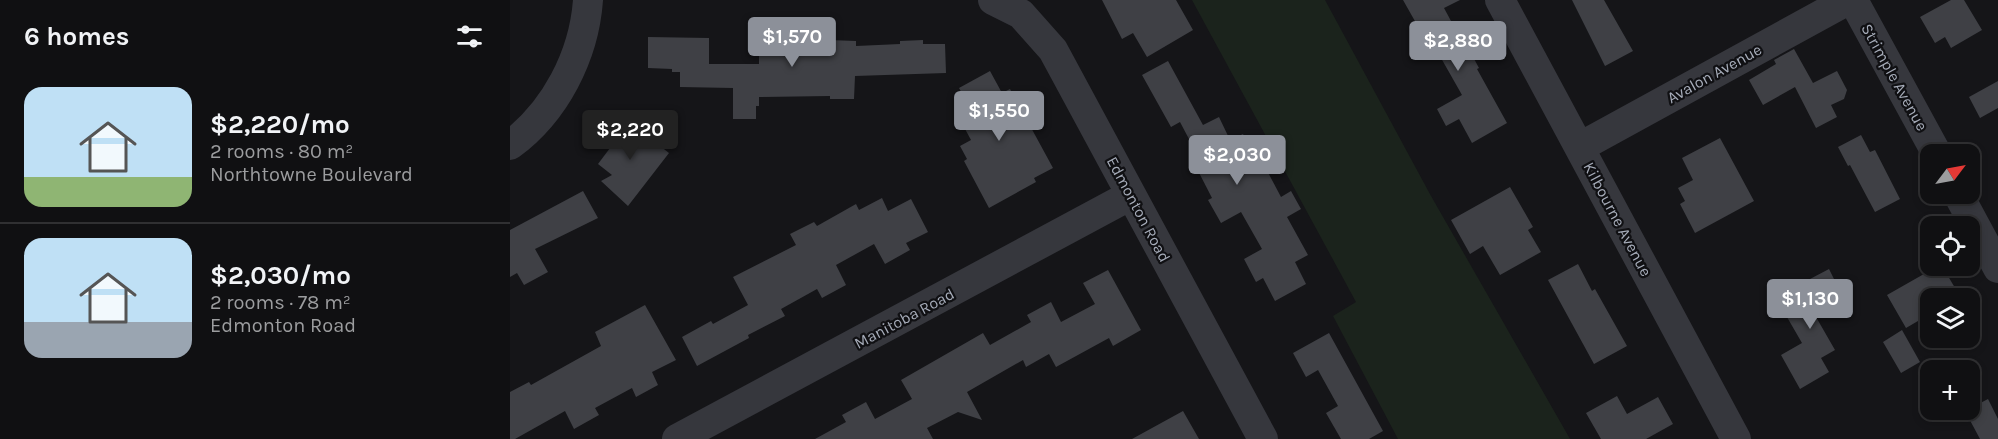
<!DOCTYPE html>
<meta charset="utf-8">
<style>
:root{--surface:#101012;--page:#19191b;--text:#f1f3f6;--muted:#9c9d9f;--line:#303032;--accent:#8c9099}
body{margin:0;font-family:Karla,sans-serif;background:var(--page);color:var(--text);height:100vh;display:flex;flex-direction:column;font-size:22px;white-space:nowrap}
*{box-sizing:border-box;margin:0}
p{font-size:20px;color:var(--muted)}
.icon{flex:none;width:33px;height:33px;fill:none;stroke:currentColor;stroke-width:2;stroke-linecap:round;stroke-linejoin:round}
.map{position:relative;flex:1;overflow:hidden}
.drawer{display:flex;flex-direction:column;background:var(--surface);width:510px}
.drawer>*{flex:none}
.needle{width:39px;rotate:58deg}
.tools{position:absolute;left:1410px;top:144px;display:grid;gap:12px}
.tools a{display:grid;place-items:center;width:60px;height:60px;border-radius:12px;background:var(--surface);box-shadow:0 3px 9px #0003,0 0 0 2px var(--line);font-size:30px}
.price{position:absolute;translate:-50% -51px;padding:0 14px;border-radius:6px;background:var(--accent);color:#fff;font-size:20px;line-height:39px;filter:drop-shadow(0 2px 3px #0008)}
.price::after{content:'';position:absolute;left:50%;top:36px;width:18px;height:14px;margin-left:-9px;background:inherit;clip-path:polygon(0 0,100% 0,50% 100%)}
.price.active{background:#222;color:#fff}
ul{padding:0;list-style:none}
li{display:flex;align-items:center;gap:18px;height:150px;padding:0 24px}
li+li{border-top:2px solid var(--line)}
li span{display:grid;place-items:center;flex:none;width:168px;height:120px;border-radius:18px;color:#555}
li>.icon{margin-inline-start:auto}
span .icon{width:72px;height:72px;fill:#fffc;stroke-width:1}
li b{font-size:26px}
h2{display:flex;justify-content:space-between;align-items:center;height:72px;padding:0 24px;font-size:26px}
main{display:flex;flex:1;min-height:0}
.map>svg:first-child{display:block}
.green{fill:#1b231c}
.building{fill:#3f4045}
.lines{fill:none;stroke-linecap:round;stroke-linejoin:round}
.minor{stroke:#36373d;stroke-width:30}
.labels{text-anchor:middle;stroke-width:4.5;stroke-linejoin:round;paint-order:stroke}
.street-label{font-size:16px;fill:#a6acb9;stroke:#101013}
</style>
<main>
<section class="drawer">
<h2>6 homes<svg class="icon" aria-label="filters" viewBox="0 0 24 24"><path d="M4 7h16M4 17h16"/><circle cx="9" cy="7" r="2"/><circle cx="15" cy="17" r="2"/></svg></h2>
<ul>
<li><span style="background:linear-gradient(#bfe0f5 75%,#8fb573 0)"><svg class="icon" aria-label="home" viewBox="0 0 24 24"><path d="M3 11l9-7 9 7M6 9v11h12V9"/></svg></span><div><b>$2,220/mo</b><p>2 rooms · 80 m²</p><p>Northtowne Boulevard</p></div></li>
<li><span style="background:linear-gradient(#bfe0f5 70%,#9aa5b1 0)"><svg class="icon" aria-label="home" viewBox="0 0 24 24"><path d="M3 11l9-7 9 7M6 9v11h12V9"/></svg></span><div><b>$2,030/mo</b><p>2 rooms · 78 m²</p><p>Edmonton Road</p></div></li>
</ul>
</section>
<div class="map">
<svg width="1488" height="439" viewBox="0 0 1488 439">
<rect width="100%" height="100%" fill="#151518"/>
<path class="green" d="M 682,0 L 815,0 L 921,196 L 1060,439 L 888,439 L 823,316 L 846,302 Z"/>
<path class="building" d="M 592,0 L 666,0 L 683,30 L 637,57 L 623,33 L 612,39 Z
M 893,0 L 950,0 L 934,8 L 954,45 L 956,44 L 969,68 L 967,69 L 997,123 L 962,143 L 949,119 L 936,126 L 927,109 L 952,95 L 910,21 L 906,23 Z
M 1062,0 L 1094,0 L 1123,51 L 1095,66 Z
M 1441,0 L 1454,0 L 1472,30 L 1441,48 L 1435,37 L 1425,43 L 1410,17 Z
M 138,37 L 199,38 L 199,64 L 249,64 L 249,41 L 276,41 L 276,47 L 318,48 L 319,40 L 346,41 L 346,46 L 390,44 L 390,41 L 413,40 L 413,44 L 435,44 L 436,73 L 345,76 L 344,99 L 320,99 L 320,96 L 249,97 L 249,106 L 246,106 L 246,119 L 223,119 L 223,88 L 170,87 L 170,72 L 162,72 L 162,69 L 138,68 Z
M 1284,49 L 1303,83 L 1327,71 L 1337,90 L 1334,99 L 1321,105 L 1327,117 L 1306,128 L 1285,87 L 1253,105 L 1239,80 L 1266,64 L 1264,60 Z
M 658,61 L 693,125 L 709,117 L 720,140 L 733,134 L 742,152 L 746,150 L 771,197 L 781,191 L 791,209 L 777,217 L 798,255 L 785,262 L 796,284 L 765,301 L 753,278 L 746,282 L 734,259 L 752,249 L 731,212 L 711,223 L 698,200 L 702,198 L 683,161 L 689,158 L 670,122 L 661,127 L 632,75 Z
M 480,71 L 492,93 L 500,89 L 543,168 L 524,178 L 526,182 L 479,208 L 454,161 L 457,159 L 450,146 L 461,140 L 448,116 L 461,109 L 449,88 Z
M 1488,81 L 1488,108 L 1470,118 L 1459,97 Z
M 113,117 L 159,153 L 118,206 L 91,181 L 102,175 L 88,164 L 103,144 L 97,138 Z
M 1351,135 L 1360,152 L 1365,150 L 1390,199 L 1365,212 L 1340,165 L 1338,166 L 1328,147 Z
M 1210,138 L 1244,201 L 1185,233 L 1170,204 L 1175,201 L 1168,188 L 1183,180 L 1172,158 Z
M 1000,187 L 1023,227 L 1018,230 L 1031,252 L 990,275 L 973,246 L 960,254 L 941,220 Z
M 73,191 L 88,218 L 25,249 L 38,272 L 14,285 L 7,273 L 0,277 L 0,230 Z
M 372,198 L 378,211 L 401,199 L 418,232 L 396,243 L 400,250 L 375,264 L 364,244 L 326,265 L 336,285 L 312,298 L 307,289 L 271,309 L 275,316 L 238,335 L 239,338 L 187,366 L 172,337 L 201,321 L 203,324 L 238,305 L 223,277 L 286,245 L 280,234 L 304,222 L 307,226 L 346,204 L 349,210 Z
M 1068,264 L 1082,291 L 1085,289 L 1117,346 L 1084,364 L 1038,280 Z
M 1428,266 L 1432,266 L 1451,298 L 1420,298 L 1420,314 L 1396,328 L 1377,295 Z
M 1319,269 L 1332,295 L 1302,310 L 1325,350 L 1311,358 L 1319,372 L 1290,389 L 1271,355 L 1292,343 L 1270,305 L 1304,286 L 1300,279 Z
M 598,270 L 631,330 L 603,346 L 599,338 L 546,367 L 539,354 L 516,367 L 513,360 L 457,392 L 472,420 L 448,412 L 417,428 L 423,439 L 305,439 L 336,422 L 332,415 L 356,402 L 365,419 L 402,399 L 391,380 L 473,333 L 480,345 L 521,322 L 517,315 L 541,302 L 551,322 L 585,304 L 573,283 Z
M 135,305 L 166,360 L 142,372 L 148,385 L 126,397 L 122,388 L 85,408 L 89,415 L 64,429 L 55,411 L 5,439 L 0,439 L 0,392 L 19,382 L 21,385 L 91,346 L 85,332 Z
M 1392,330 L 1410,362 L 1391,373 L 1373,342 Z
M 819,333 L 873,431 L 859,439 L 831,439 L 816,413 L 828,406 L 808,370 L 796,377 L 783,353 Z
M 1107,396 L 1117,414 L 1148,397 L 1163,424 L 1136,439 L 1091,439 L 1076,413 Z
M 1478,399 L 1488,419 L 1488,439 L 1470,439 L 1455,411 Z
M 673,411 L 689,439 L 622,439 Z"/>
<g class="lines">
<path class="minor" d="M 483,0 L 511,14 L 543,50 L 753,439
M 990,0 L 1226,439
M 1343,0 L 1427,154
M 0,145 C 45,112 74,56 78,0
M 1070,147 L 1338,0
M 1448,194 L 1488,268
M 167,439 L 621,195"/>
</g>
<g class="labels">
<g class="street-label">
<text transform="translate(1204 73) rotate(-29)" y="6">Avalon Avenue</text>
<text transform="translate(1385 77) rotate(61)" y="6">Strimple Avenue</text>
<text transform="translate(629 209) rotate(62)" y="6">Edmonton Road</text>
<text transform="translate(1108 219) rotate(62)" y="6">Kilbourne Avenue</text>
<text transform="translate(394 318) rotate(-28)" y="6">Manitoba Road</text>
</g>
</g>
</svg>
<div class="tools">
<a><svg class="needle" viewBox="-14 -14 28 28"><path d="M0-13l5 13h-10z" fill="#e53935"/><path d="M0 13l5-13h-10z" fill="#9c9d9f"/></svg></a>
<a><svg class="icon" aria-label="locate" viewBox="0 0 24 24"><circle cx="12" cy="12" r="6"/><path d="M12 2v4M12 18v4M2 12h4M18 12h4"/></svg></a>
<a><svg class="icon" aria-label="layers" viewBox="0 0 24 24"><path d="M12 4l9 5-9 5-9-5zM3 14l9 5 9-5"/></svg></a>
<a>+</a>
</div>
<b class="price" style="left:282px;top:68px">$1,570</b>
<b class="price" style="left:948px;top:72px">$2,880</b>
<b class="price" style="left:489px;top:142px">$1,550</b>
<b class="price active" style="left:120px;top:161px">$2,220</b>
<b class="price" style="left:727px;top:186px">$2,030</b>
<b class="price" style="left:1300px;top:330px">$1,130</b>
</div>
</main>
